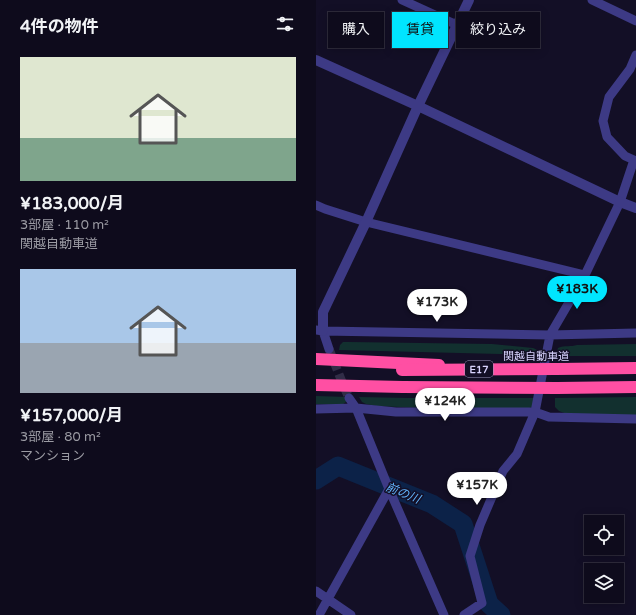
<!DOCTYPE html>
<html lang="ja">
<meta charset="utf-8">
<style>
:root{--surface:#0e0b1c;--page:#1c1929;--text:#f1f3f6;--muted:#9b9ba3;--line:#2e2b3b;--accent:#00e5ff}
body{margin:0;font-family:"Varela Round","Noto Sans JP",sans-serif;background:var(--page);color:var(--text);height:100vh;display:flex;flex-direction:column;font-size:15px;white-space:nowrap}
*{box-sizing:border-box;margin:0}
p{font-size:13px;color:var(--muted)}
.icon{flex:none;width:22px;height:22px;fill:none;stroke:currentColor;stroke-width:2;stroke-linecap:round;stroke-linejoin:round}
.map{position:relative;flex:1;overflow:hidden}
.drawer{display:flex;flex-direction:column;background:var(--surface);width:316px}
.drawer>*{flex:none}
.banner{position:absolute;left:12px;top:12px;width:248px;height:36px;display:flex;gap:8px}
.buttons{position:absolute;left:268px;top:515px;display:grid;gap:8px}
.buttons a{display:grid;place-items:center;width:40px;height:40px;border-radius:0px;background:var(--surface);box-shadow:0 2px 10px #0003,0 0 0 1px var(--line);font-size:20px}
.price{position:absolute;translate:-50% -34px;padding:0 9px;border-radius:14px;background:#fff;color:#222;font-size:13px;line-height:26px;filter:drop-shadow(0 1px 2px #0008)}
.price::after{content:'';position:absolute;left:50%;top:24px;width:12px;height:9px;margin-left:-6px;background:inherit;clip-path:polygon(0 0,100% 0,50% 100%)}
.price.active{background:var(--accent);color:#111}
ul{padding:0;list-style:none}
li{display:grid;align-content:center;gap:8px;height:212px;padding:0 20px}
li span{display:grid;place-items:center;height:124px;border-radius:0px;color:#555}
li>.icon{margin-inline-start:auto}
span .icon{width:72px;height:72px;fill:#fffc;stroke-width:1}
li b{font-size:17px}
h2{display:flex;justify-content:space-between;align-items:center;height:48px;padding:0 20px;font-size:17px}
.tag{padding:0 14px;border-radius:0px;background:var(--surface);box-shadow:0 2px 10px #0003,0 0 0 1px var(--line);font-size:14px;line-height:36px}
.tag.active{background:var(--accent);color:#111}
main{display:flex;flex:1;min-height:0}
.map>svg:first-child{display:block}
.green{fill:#12302f}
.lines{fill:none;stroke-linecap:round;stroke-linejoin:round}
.river{stroke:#0c2248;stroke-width:19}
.minor-tunnel{stroke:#312d47;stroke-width:9;stroke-dasharray:9 4.5;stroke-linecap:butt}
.minor{stroke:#3d3a85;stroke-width:9}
.tertiary{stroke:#3d3a85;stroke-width:10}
.motorway{stroke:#ff4fa3;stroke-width:12}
.motorway-bridge{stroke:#ff4fa3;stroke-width:12}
.labels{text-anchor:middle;stroke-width:3;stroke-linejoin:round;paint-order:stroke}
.shield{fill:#130f26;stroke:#9e99be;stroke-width:1}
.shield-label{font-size:10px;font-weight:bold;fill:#d9d4ff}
.street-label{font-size:11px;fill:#d9d4ff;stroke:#130f26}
.water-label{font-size:12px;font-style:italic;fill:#62b6ff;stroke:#130f26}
</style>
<main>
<section class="drawer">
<h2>4件の物件<svg class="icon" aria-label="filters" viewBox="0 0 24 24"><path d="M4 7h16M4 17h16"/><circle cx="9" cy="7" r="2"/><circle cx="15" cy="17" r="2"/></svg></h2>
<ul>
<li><span style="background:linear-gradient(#dfe7d0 65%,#7fa58c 0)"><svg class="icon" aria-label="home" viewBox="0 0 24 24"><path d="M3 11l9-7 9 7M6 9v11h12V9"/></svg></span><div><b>¥183,000/月</b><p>3部屋 · 110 m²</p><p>関越自動車道</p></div></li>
<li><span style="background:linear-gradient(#a9c7e8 60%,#9aa5b1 0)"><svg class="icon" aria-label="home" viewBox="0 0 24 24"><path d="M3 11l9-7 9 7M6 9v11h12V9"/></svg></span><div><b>¥157,000/月</b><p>3部屋 · 80 m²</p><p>マンション</p></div></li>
</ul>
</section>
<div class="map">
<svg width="320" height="615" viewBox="0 0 320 615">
<rect width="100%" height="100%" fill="#130f26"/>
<path class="green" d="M 27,342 L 33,342 L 176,344 L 217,348 L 226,352 L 228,355 L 23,350 L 24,345 Z
M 320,344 L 320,356 L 240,356 L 242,348 C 249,345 255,347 261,345 Z
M 0,396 L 31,397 L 30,402 L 26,405 L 0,404 Z
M 43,397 L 93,398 L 221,398 L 220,406 L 213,408 L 107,408 L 60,406 L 50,404 L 46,402 Z
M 320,397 L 320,417 L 251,414 L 243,411 L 239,407 L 239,398 Z"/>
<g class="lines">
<path class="river" d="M 0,480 L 22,466 L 116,504 L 147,524 L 173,604 L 185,615"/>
<path class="minor-tunnel" d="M 13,349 L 26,382 L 33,398"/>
<path class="minor" d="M 86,0 L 141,25
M 276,0 L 320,21
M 0,205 L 9,209 L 50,222 L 269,275
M 0,330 L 7,331 L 234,335 L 320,333
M 7,331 L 13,349
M 33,398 L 40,408 L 73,489 L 128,615
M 0,409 L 40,408 L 80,412 L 219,412 L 233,417 L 320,419
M 0,591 L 35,615
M 3,615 L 73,489
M 148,615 L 166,603 L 154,556 L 164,525 L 187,471 L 201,454 L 219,412 L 234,335 L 269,275 L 304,202 L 318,160 L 309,156 L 291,137 L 287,121 L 293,97 L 314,69 L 320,55"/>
<path class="tertiary" d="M 0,60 L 102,106 L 304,202 L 320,208
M 7,331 L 7,312 L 50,222 L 102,106 L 153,0"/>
<path class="motorway" d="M 0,359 L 123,365
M 240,369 L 320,368
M 0,385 L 87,387
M 241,388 L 320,387"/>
<path class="motorway-bridge" d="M 86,370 L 240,369
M 87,387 L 241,388"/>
</g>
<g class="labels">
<rect class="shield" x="149" y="361" width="28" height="16" rx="3"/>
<g class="shield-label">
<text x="163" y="373">E17</text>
</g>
<g class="street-label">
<text x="220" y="360">関越自動車道</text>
</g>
<g class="water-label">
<text transform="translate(87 493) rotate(22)" y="4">前の川</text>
</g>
</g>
</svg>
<div class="buttons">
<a><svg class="icon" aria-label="locate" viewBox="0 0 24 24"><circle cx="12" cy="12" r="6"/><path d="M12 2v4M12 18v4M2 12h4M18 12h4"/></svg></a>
<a><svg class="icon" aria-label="layers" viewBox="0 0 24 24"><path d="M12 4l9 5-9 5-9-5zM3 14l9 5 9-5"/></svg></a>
</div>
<b class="price active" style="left:261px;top:310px">¥183K</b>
<b class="price" style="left:121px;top:323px">¥173K</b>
<b class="price" style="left:129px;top:422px">¥124K</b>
<b class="price" style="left:161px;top:506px">¥157K</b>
<div class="banner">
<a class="tag">購入</a>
<a class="tag active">賃貸</a>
<a class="tag">絞り込み</a>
</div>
</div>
</main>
